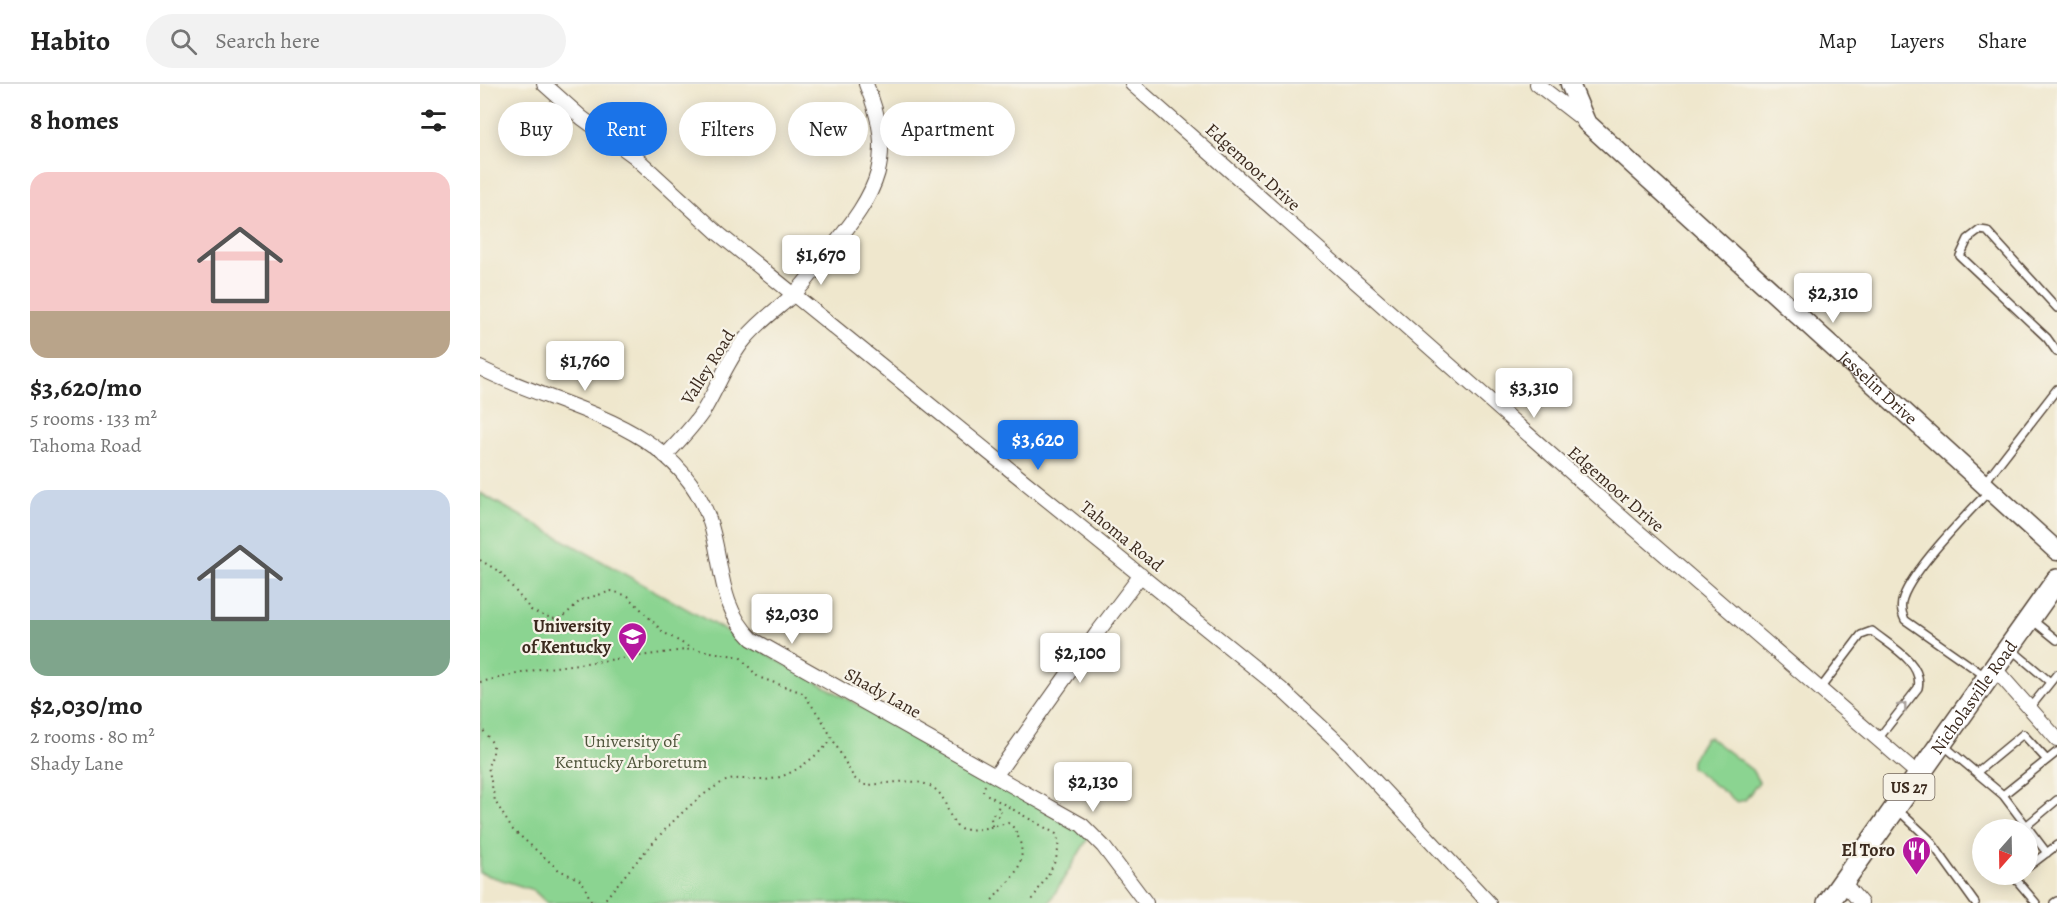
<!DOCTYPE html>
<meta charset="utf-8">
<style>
:root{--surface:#fff;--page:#f2f2f2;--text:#222;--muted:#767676;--line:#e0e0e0;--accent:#1a73e8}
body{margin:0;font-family:Alegreya,serif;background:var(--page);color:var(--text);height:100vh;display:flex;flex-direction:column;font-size:22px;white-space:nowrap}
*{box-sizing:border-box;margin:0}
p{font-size:20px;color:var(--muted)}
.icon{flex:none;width:33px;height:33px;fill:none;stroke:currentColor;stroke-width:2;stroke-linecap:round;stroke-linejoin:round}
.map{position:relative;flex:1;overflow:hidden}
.drawer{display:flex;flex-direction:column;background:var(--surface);width:480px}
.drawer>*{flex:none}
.banner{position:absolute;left:18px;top:18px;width:570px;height:54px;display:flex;gap:12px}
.needle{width:39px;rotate:200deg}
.buttons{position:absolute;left:1492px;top:735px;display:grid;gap:12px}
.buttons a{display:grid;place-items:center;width:66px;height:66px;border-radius:50%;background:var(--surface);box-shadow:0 3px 15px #0003;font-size:30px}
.price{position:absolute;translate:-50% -51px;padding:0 14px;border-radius:6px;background:#fff;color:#222;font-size:20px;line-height:39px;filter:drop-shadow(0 2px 3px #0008)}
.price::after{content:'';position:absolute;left:50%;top:36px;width:18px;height:14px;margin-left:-9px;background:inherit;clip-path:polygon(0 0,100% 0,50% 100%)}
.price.active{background:var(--accent);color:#fff}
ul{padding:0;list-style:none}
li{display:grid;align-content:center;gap:12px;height:318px;padding:0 30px}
li span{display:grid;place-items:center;height:186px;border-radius:18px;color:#555}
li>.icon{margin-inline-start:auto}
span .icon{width:108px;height:108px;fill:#fffc;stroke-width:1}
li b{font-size:26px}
h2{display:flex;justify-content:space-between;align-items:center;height:72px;padding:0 30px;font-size:26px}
.tag{padding:0 21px;border-radius:27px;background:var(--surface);box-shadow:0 3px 15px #0003;font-size:21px;line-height:54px}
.tag.active{background:var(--accent);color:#fff}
header{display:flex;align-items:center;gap:36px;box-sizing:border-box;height:84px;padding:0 30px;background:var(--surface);border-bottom:2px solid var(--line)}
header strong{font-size:28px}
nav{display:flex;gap:33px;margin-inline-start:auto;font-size:21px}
.search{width:420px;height:54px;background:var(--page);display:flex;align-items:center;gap:15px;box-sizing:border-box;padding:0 21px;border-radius:33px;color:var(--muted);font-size:22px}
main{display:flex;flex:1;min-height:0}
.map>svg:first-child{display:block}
.green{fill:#8bd491;stroke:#637f58;stroke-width:1.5}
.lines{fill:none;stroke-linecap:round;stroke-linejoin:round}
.lane-casing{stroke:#564638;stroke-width:10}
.street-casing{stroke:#564638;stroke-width:16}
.secondary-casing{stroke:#564638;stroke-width:21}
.primary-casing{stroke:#564638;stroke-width:24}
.path{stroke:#564638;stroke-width:2;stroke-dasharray:1.5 4.5;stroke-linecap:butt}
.lane{stroke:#fff;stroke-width:7}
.street{stroke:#fff;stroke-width:14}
.secondary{stroke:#fff;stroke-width:18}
.primary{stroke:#fff;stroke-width:21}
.oneway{stroke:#a79f9a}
.labels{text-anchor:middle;stroke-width:4.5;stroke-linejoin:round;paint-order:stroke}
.shield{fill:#f7f3e8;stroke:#73665b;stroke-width:1.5}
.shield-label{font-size:16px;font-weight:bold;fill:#3b2a1e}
.street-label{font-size:18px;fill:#3b2a1e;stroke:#f7f3e8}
.poi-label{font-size:18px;font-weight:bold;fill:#3b2a1e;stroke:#f7f3e8;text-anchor:end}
.park-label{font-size:18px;fill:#4f543b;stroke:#f7f3e8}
</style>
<header>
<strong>Habito</strong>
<div class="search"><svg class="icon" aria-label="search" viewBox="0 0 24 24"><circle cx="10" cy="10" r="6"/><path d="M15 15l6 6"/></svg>Search here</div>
<nav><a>Map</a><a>Layers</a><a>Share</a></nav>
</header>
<main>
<section class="drawer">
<h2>8 homes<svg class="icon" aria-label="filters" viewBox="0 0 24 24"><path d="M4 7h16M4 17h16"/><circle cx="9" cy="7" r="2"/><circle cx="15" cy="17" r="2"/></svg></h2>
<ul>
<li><span style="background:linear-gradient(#f6c9c9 75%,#b9a48a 0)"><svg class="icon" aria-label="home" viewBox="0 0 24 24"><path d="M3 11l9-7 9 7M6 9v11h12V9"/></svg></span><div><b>$3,620/mo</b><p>5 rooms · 133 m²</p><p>Tahoma Road</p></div></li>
<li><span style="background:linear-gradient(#c9d6e8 70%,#7fa58c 0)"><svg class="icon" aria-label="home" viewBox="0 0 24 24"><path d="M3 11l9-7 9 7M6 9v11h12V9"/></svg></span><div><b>$2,030/mo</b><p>2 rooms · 80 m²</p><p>Shady Lane</p></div></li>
</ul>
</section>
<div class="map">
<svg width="1577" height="819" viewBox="0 0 1577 819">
<rect width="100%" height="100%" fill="#f7f3e8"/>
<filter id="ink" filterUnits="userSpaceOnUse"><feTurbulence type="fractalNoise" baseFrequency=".0167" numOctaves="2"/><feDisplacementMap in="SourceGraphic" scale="12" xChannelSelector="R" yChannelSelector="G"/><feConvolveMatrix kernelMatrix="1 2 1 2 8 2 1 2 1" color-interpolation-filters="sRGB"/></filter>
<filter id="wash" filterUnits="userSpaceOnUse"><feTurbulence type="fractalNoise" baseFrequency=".008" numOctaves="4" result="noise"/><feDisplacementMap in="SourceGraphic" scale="24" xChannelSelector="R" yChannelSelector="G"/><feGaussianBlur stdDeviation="1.35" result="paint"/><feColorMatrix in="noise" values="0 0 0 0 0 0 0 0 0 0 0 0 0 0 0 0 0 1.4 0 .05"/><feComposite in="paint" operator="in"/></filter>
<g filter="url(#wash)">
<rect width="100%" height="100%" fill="#efe7cd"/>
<path class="green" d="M 0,409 L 610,751 L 569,819 L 67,819 L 53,806 L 0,789 Z
M 1229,653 L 1272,686 L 1279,698 L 1265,716 L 1257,718 L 1211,683 L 1211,677 L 1225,654 Z"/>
</g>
<g filter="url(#ink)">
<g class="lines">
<defs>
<path id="lane" d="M 1577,224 L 1507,147 L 1500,146 L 1488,155 L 1480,172 L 1567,254 L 1577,268
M 1504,399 L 1577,305
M 1551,535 L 1577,556
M 1531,565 L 1570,598
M 1505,592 L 1425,536 C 1421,528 1420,522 1423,514 C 1433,485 1487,430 1509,407
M 1340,605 L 1381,551 L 1392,547 C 1409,561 1444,579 1438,604 L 1398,655
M 1549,625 L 1577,590
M 1462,660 L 1523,711 L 1567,769
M 1497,688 L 1543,650 L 1567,676
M 1523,711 L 1577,668
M 1417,725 L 1449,755 L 1495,819
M 1546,742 L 1577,716
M 1548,783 L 1577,761
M 1538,790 L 1534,793 L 1556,819
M 1574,819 L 1577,817"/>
<path id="street" d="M 64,0 L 102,34 L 154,72 L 239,150 L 802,606 L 861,661 L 1009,819
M 652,0 L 1154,444 L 1438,690
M 1057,0 L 1106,38
M 0,284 C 79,325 192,336 228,432 C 244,475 236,520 272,555 L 602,741 L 623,762 L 666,819
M 185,372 C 199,357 213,343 224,326 C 238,303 247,276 265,255 C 279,238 296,226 312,212 C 326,199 338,181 350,166 C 398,107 417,75 386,0
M 1514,584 L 1577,655
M 516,691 L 617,549 L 661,491
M 1363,798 L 1381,819"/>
<g id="secondary">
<path id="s1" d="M 1090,0 L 1106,38 L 1577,467"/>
</g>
<g id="primary">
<path id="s2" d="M 1348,819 L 1577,496"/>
</g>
</defs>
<use href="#lane" class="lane-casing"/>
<use href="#street" class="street-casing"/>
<use href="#secondary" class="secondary-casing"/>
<use href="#primary" class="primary-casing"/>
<path class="path" d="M 0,476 L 20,488 L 51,526 L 59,530 L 75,535 L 83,533 L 101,516 L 132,507 L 148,512 L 183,548 L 212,565
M 0,598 L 60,585 L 213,565 L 260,573 L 278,593 L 323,609 L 342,636 L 374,694 L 384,701 C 411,701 452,686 465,719 C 469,729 473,740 482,746 L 501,745 L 528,739 C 536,744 537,750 540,758 C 548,785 525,799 510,819
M 0,642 L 13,660 L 13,670 L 8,682 L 15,717 L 32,745 L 79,786 L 102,797 L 112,819
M 505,701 L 503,707 L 506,710 L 576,750 C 586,774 561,797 551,819
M 512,742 L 511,734 L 514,729 L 518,732 L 521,728 L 517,725 L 521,720
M 122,819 C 153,782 196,726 238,701 C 256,689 272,699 291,695 C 314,692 337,671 352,656"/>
<use href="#lane" class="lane"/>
<use href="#street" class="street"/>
<use href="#secondary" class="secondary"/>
<use href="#primary" class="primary"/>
</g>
<defs><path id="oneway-chevron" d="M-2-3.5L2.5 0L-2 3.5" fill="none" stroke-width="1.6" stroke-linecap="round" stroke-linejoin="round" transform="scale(1.5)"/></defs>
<use class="oneway" href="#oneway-chevron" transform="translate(1423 622) rotate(-52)"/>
</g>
<defs>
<symbol id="university-pin" viewBox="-11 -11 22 30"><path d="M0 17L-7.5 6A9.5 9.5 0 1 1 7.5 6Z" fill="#b5179e" stroke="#f7f3e8"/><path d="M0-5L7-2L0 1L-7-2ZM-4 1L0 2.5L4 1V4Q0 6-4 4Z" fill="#fff"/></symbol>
<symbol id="restaurant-pin" viewBox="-11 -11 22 30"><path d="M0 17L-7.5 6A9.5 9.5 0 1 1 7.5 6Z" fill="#b5179e" stroke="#f7f3e8"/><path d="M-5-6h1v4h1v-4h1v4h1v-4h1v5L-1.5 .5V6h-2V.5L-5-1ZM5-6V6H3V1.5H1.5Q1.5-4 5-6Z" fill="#fff"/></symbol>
</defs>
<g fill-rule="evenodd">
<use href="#university-pin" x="136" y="536" width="33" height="45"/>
<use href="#restaurant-pin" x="1420" y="750" width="33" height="45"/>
</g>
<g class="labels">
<rect class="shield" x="1403.5" y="690" width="51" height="26" rx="4.5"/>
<g class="shield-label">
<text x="1429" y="709">US 27</text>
</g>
<g class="street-label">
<text transform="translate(773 83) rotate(42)" y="6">Edgemoor Drive</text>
<text transform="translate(228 283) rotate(-58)" y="6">Valley Road</text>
<text dy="6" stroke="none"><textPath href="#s1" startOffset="436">Jesselin Drive</textPath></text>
<text transform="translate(1136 405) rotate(41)" y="6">Edgemoor Drive</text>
<text transform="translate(642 452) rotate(39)" y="6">Tahoma Road</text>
<text transform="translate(403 609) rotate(29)" y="6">Shady Lane</text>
<text dy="6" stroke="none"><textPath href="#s2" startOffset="252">Nicholasville Road</textPath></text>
</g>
<g class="poi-label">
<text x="131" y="548">University<tspan x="131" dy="21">of Kentucky</tspan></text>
<text x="1415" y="772">El Toro</text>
</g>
<g class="park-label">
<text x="151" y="663">University of<tspan x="151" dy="21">Kentucky Arboretum</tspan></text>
</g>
</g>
</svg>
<div class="buttons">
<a><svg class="needle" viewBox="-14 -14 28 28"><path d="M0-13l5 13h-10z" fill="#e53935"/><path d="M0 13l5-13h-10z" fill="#767676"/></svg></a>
</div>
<b class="price" style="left:341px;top:202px">$1,670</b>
<b class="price" style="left:1353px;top:240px">$2,310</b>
<b class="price" style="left:105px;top:308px">$1,760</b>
<b class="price" style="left:1054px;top:335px">$3,310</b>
<b class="price active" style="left:558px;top:387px">$3,620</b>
<b class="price" style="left:312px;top:561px">$2,030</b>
<b class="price" style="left:600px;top:600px">$2,100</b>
<b class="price" style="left:613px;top:729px">$2,130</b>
<div class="banner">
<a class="tag">Buy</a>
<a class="tag active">Rent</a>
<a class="tag">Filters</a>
<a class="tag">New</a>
<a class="tag">Apartment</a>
</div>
</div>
</main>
